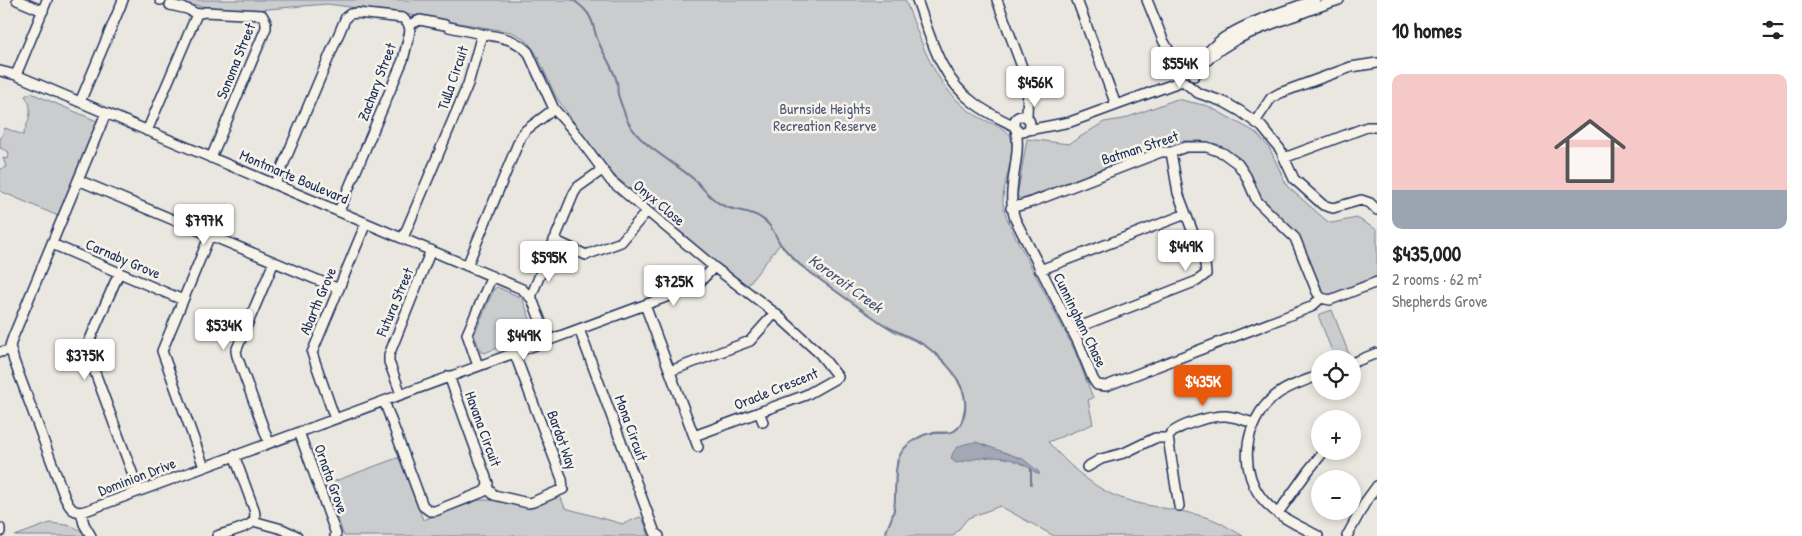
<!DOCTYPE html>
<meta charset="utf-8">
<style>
:root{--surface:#fff;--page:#f2f2f2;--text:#222;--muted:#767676;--accent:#ea580c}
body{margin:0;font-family:"Patrick Hand",sans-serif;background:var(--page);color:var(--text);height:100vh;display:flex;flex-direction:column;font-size:19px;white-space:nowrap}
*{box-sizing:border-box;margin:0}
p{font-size:16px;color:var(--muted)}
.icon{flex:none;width:28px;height:28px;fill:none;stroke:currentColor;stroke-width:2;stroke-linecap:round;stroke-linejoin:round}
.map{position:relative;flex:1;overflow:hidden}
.drawer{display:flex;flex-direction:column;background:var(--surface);width:425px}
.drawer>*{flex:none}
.controls{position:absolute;left:1311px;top:350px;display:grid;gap:10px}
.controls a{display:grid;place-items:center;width:50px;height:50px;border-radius:50%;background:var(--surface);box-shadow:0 2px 8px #0003;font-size:25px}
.price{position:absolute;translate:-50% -42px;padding:0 11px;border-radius:5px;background:#fff;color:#222;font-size:16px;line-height:32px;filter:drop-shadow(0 1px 2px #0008)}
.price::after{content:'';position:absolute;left:50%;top:30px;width:15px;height:11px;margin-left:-8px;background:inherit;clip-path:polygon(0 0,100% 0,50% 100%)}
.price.active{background:var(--accent);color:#fff}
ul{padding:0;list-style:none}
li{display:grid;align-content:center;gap:10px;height:265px;padding:0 15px}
li span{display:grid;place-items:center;height:155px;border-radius:10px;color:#555}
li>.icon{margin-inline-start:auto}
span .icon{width:90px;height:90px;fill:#fffc;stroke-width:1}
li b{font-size:21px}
h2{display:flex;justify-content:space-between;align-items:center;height:60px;padding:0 15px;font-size:21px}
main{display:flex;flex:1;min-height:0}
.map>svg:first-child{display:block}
.green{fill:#cbcccd;stroke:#737e96}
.water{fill:#a3a8b4;stroke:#6d7892}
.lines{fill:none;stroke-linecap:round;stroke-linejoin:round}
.stream{stroke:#6d7892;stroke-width:2}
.minor-casing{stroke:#1b2f5e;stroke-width:12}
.minor{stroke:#f7f3e8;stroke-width:9}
.labels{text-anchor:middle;stroke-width:5;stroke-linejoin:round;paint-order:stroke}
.street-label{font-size:15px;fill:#1b2f5e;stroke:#f7f3e8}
.park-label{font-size:15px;fill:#47567a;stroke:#f7f3e8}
.water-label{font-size:16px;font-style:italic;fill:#445378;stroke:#f7f3e8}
</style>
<main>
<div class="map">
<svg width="1377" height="536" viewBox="0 0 1377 536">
<rect width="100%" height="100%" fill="#eae7e0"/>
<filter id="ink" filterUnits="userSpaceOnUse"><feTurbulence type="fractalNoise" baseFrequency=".02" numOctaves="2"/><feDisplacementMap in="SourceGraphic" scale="10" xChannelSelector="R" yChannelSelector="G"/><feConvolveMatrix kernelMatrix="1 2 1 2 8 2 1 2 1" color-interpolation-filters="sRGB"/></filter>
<g filter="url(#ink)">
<path class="green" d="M 172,0 L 905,0 C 921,39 929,74 961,104 C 966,109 973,114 979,117 C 987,122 1009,129 1011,137 C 1016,154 1004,180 1003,198 C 1002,210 1009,223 1014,234 L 1075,351 L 1093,398 L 1088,400 L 1093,424 L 1048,442 C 1067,463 1087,483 1113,495 C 1143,508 1178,508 1209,518 C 1221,522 1232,530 1243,536 L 1054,536 L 1000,506 L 968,518 L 953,536 L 882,536 L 885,534 L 894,511 L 897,460 L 903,450 L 911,443 L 926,434 L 950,433 L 955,430 L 961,424 L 963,415 L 965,405 L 964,394 L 952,370 L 926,346 L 893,331 L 842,296 L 800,264 L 780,244 L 747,286 L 718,264 L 608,170 L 556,97 L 536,53 L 527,41 L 518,35 L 511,32 L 425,17 L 327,4 L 245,11 L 193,5 Z
M 31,93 L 97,121 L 58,216 L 0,191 L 0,169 L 6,167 L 3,158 L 8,159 L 9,155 L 8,154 L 9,152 L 0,148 L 0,140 L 5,128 L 23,135 C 28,121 35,109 25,96 Z
M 1177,99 L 1208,106 L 1255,132 L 1269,147 L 1287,186 L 1328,222 L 1332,223 L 1357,218 L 1377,230 L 1377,276 L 1332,294 L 1325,295 L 1321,293 L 1299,239 L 1259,200 L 1228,152 L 1217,144 L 1202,141 L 1180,141 L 1155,149 L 1023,199 L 1017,197 L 1027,139 L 1069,144 L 1104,122 L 1123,119 Z
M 497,287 L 520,297 L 523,300 L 535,332 L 533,335 L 484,353 L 481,352 L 474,335 L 494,289 Z
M 1332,310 L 1350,357 L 1335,359 L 1318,315 Z
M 397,458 L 400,459 L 423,520 L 479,500 L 491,500 L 531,507 L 558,497 L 561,498 L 565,508 L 623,524 L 640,517 L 643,519 L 649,536 L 344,536 L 326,487 L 327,484 Z
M 50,523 C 63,525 77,524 86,536 L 15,536 Z"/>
<path class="water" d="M 976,442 L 1023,459 L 1039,472 L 1039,475 C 1011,452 989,455 956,463 L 951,459 C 954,445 963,444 976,442 Z"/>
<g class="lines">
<path class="stream" d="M 573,0 C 580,5 587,10 591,19 C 594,26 595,34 598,41 C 604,55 613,67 617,82 C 618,86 617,90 618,94 C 618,96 627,120 628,122 C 643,149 676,162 697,182 C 705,191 711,199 722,205 C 735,212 750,210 761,218 C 772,224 775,236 781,245 C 787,252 793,258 800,265 C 827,285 855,305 883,324 C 897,333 914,337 927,347 C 949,363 976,394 961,423 C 955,437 943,431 931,433 C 922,434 908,443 903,450 C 892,464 897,492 894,509 C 893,517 888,526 885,534 L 882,536
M 1031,484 L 1031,469"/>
<defs>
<path id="minor" d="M 17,0 L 43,11
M 160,0 L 161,0
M 917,0 C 931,38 940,78 974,103 C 987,113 1001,119 1014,126
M 997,0 L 1028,83 L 1027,117
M 1077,0 L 1116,105
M 1147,0 L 1163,40 L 1179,69
M 170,5 L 187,9 L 197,14
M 409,25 L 420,20 L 445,25
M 449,27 L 482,34
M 1188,66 C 1202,60 1212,46 1225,37 C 1252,20 1285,11 1315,0
M 0,71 L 16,75 L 522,289 L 532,299 L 548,340
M 16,75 L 47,0
M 1194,76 C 1215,44 1253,31 1288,18 C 1305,12 1322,5 1339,0
M 1184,82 L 1198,93 L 1224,102 L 1240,111 L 1262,127 L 1280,149 L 1294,179 L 1323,205 L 1333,208 L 1361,200 L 1370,203 L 1377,210
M 80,102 L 123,0
M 554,109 L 573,130 L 611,181 L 714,267 L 743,289
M 106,113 L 13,337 L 10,346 L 14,361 L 65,498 C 70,509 75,515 88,510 L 696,286 L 714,267
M1014 124a8 8 0 1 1 16 0a8 8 0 1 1-16 0Z
M 1255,122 L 1271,98 L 1280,93 L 1351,67 L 1377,63
M 1016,129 C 1022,160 1005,188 1015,219 L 1078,342 L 1093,379 L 1097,385 L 1106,386 L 1311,307 L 1321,298
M 1028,130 L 1070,122 L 1182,81
M 147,131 L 197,14 L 205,12 L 262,15 L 266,22 L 266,28 L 211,158
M 1284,158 L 1367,127 L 1377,127
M 78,180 L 339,289
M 275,184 L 346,17 L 350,14 L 357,13 L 403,18 L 409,25 L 410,31 L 403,60 L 339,211
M 1011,208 L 1032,202 L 1161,152 L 1171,152 L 1186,147 L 1207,147 L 1223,153 L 1238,164 L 1246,176 L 1257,201 L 1295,238 L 1317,292 L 1321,298 L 1330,300 L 1377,282
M 403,238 L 468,84 L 482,34 C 500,37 514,38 528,52 L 554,109 L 526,130 L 521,136 L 467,266
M 554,240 L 586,255 L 621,242 L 647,211
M 52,244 L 183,300
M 1040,270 L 1186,214
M 119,273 L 88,344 L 87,351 L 139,491
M 745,290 L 775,313
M 532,299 L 532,294 L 574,193 L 578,187 L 602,170
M 645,305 L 698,447
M 579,329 L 655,533 L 659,536
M 1071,330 L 1197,281 L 1206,274 L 1205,264 L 1178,193 L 1171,152
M 0,352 L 11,350
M 1352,363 L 1377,353
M 478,366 L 467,334 L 492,276
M 670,371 L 750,341 L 775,313 L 820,354 L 838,377 L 806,395 L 694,436
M 401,394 L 389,362 L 389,355 L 431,250
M 384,401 L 423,506 L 430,511 L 435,511 L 483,492 L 487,488 L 488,483 L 449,376
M 759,412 L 763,422
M 335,419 L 312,353 L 366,223
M 299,432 L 336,534 L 335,536
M 1168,438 C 1172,426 1213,415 1226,416 C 1236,417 1244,420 1253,423
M 1168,438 L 1179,506
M 269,443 L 237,356 L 236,351 L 274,262
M 204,467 L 162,351 L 210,235
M 1087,467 L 1101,459 L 1124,453 L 1155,438 L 1168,438
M 487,488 L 494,495 L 528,503 L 533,502 L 563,489 L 562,479 L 514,352
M 81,512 L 84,524 L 91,536
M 1278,513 L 1308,471 L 1324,451
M 253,521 L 282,529 L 297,536
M 0,528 L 0,532
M 217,536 C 225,533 247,528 253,522 C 256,518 255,513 254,509 L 234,455
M 1318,536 C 1300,526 1280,518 1266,503 C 1237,473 1243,422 1275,396 C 1287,386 1305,381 1320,375
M 1347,536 L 1366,501 L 1377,486"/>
</defs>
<use href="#minor" class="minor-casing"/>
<use href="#minor" class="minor"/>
</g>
</g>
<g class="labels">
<g class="street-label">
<text transform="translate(236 61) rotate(-68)" y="5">Sonoma Street</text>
<text transform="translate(453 78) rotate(-71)" y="5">Tulla Circuit</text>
<text transform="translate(377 82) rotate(-69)" y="5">Zachary Street</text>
<text transform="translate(1140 148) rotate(-18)" y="5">Batman Street</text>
<text transform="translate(294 177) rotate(23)" y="5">Montmarte Boulevard</text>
<text transform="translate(659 203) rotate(40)" y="5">Onyx Close</text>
<text transform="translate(123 259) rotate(23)" y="5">Carnaby Grove</text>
<text transform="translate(318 301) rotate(-67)" y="5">Abarth Grove</text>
<text transform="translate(395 302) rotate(-67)" y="5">Futura Street</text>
<text transform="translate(1080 320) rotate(64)" y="5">Cunningham Chase</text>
<text transform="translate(776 389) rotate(-22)" y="5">Oracle Crescent</text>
<text transform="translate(631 428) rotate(70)" y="5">Mona Circuit</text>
<text transform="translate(483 429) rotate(70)" y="5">Havana Circuit</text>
<text transform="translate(562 440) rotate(70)" y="5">Bardot Way</text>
<text transform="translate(137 477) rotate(-21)" y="5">Dominion Drive</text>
<text transform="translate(331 479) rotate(70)" y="5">Ornata Grove</text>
</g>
<g class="park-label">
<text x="825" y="114">Burnside Heights<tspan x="825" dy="17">Recreation Reserve</tspan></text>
</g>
<g class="water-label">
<text transform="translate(846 283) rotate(36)" y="6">Kororoit Creek</text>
</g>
</g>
</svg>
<div class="controls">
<a><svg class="icon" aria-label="locate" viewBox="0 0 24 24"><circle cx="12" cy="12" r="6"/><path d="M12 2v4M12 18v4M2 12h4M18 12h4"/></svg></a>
<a>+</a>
<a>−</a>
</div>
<b class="price" style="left:1180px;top:89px">$554K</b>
<b class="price" style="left:1035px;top:108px">$456K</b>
<b class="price" style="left:204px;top:246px">$797K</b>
<b class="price" style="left:1186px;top:272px">$449K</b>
<b class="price" style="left:549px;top:283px">$595K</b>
<b class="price" style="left:674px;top:307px">$725K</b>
<b class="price" style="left:224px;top:351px">$534K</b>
<b class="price" style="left:524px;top:361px">$449K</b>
<b class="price" style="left:85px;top:381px">$375K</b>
<b class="price active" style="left:1203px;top:407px">$435K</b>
</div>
<section class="drawer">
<h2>10 homes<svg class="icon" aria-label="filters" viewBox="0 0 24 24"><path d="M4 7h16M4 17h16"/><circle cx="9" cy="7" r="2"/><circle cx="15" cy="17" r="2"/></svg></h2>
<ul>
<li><span style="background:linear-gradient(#f6c9c9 75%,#9aa5b1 0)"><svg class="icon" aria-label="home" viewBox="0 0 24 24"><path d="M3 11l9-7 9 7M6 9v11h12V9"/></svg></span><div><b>$435,000</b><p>2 rooms · 62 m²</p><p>Shepherds Grove</p></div></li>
</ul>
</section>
</main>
